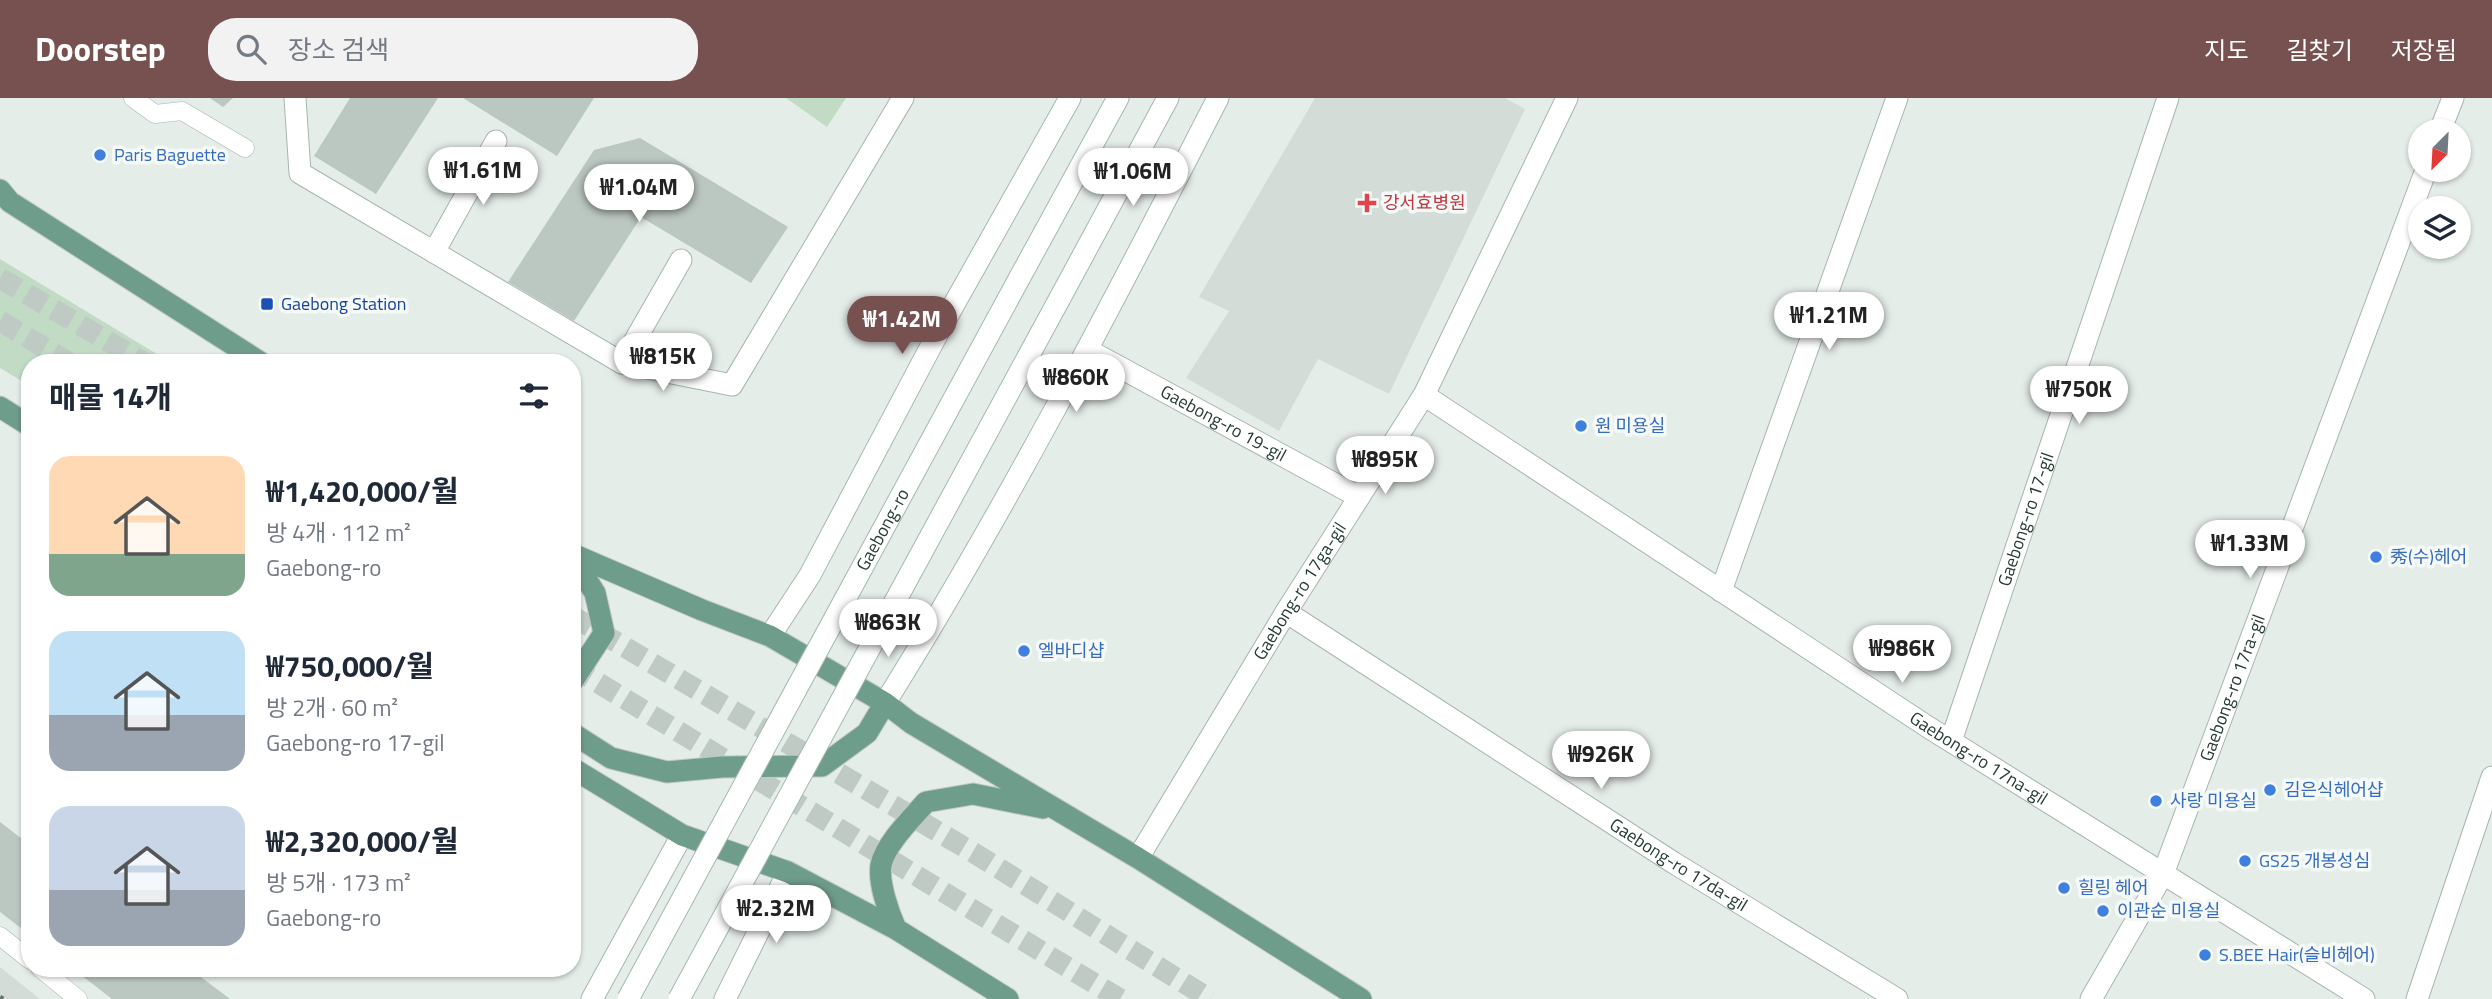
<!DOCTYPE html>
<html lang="ko">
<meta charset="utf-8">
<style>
:root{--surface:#fff;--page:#f2f2f3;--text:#1f2937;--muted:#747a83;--accent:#775050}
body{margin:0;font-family:"Titillium Web","Noto Sans KR",sans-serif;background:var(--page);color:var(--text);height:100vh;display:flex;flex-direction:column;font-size:26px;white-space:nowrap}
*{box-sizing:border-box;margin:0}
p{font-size:23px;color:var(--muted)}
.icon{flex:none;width:38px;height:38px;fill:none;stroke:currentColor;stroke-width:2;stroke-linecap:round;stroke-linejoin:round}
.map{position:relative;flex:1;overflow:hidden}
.sheet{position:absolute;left:21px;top:256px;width:560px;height:623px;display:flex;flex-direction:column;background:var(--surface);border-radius:28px;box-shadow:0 2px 5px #0004}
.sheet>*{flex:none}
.needle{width:46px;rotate:204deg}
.tools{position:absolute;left:2408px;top:21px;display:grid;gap:14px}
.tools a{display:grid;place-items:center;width:63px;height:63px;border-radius:50%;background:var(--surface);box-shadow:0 2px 5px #0004;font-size:35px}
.price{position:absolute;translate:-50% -60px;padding:0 16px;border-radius:24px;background:#fff;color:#222;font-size:23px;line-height:46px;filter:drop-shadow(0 2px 4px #0008)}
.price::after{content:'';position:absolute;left:50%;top:42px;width:21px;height:16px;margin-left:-10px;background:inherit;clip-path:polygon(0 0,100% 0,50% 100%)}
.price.selected{background:var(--accent);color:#fff}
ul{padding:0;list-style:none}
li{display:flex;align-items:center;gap:21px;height:175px;padding:0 28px}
li span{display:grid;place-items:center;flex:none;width:196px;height:140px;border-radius:21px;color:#555}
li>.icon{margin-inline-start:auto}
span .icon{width:84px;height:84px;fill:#fffc;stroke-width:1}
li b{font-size:30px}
h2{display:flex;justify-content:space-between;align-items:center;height:84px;padding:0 28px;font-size:30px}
header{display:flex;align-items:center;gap:42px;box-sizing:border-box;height:98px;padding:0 35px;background:var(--accent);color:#fff}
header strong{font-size:33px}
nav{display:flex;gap:38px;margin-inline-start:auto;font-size:24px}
.search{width:490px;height:63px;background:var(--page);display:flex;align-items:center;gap:18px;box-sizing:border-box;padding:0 24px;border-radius:28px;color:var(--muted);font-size:26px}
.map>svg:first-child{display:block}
.built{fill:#d3dcd7}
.green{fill:#c1dbc5}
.building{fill:#bbc7c1}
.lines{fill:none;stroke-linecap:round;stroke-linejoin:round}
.primary-tunnel{stroke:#bfcac5;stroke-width:21;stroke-dasharray:21 10;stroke-linecap:butt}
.service-casing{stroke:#a8b4af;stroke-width:19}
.minor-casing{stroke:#a8b4af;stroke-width:23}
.secondary-casing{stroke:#a5b7af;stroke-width:23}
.primary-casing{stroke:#c2c8c6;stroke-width:23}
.service{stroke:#fff;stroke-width:18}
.minor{stroke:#fff;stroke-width:21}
.secondary{stroke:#fff;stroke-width:21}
.primary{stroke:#6f9d8c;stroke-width:21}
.rail{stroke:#61786f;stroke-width:5;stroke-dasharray:14 7;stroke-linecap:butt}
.secondary-bridge-casing{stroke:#a5b7af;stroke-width:23;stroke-linecap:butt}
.secondary-bridge{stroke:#fff;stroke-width:21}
.shop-dot{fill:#3f7fe0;stroke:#f5f9f7;stroke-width:2.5}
.health-dot{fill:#e0444e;stroke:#f5f9f7;stroke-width:2.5}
.transit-dot{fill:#1a4fb4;stroke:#f5f9f7;stroke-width:2.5}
.labels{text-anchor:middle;stroke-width:7;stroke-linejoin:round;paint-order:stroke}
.shop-label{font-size:18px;fill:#366cbe;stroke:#f5f9f7;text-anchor:start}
.health-label{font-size:18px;fill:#be3a42;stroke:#f5f9f7;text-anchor:start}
.transit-label{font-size:18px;fill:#164399;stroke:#f5f9f7;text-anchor:start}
.street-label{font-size:18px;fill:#263c34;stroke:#f5f9f7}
</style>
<header>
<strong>Doorstep</strong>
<div class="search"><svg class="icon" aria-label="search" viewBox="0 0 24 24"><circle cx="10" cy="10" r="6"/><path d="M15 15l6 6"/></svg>장소 검색</div>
<nav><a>지도</a><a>길찾기</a><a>저장됨</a></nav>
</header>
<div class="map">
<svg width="2492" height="901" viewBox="0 0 2492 901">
<rect width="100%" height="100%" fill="#e5ede9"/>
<path class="built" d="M 1315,0 L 1505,0 L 1525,11 L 1389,296 L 1318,261 L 1279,333 L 1186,280 L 1229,213 L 1199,199 Z
M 0,869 L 40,901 L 0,901 Z"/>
<path class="green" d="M 786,0 L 846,0 L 827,29 Z
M 0,161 L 170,264 L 30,264 L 30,288 L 0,270 Z"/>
<path class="building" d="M 210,0 L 233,0 L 223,9 Z
M 350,0 L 438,0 L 376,96 L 314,58 Z
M 463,0 L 594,0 L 557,58 Z
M 640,40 L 788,129 L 751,185 L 641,119 L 574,223 L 508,184 L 594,52 Z
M 0,724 L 30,747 L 30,837 L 0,814 Z
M 72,870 L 189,870 L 230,901 L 112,901 Z"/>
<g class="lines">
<path class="primary-tunnel" d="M 0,180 L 143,264
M 0,223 L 68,264
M 572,518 L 974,755 L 1210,901
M 572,569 L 1120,901"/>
<defs>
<path id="service" d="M 133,0 L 155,16 L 182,13 L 245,50
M 0,838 L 30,862
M 40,870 L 78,901"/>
<g id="minor">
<path d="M 295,0 L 300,75 L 622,265 L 732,287 L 903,0"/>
<path d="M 2440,33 L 2453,0"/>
<path d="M 434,154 L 496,43"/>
<path id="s1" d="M 1088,252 L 1359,399"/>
<path d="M 622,265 L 681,162"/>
<path id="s2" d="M 1424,297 L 1928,629 L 2364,901"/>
<path d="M 1721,493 L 1897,0"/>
<path id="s3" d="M 1286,514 L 1674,765 L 1897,901"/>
<path id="s4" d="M 1951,643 L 2168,0"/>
<path id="s5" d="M 1138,760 L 1286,514 L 1424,297 L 1567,0"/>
<path d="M 592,901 L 682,737"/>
<path d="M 725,901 L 788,774"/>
<path id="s6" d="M 2091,901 L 2163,776 L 2426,72"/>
<path d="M 2417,901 L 2492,679"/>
</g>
<path id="secondary" d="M 1020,179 L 1118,0
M 1060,200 L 1168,0
M 770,538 L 810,477 L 939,233 L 1070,0
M 885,605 C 1007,409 1113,205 1218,0"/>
<path id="primary" d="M 0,92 L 10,104 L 260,264
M 0,309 L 30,328
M 572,456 L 702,512 L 770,538 L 885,605 L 911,625 L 1138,760 L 1361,901
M 572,458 L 595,495 L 604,535 L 572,584
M 572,635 L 611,660 L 667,674 L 722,669 L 822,668 L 867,635 L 885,605
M 572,670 L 682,737 L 788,774 L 896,831 L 1008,901
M 896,831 C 889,815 878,785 881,767 C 885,746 913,719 926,704 L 973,696 L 1043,710"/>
</defs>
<use href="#service" class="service-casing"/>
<use href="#minor" class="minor-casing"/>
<use href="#secondary" class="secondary-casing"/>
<use href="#primary" class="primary-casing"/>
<use href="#service" class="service"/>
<use href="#minor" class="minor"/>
<use href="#secondary" class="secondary"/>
<use href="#primary" class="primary"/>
<path class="rail" d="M 0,899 L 3,901"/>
<defs>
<g id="secondary-bridge">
<path id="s7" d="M 628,901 L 1020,179"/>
<path d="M 679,901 L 1060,200"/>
</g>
</defs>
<use href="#secondary-bridge" class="secondary-bridge-casing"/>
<use href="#secondary-bridge" class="secondary-bridge"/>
</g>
<g class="shop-dot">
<circle cx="100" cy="57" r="7"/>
<circle cx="1581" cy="328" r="7"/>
<circle cx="2376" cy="459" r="7"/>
<circle cx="1024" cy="553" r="7"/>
<circle cx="2270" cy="692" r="7"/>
<circle cx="2156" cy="703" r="7"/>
<circle cx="2245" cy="763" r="7"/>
<circle cx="2064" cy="790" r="7"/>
<circle cx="2103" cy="813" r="7"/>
<circle cx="2205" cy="857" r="7"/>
</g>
<path class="health-dot" d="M1363.5 94.5h7v7h7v7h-7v7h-7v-7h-7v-7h7z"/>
<rect class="transit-dot" x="260" y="199" width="14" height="14" rx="3.5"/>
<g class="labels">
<g class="shop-label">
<text x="114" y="63">Paris Baguette</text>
<text x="1595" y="334">원 미용실</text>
<text x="2390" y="465">秀(수)헤어</text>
<text x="1038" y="559">엘바디샵</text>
<text x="2284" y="698">김은식헤어샵</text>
<text x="2170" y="709">사랑 미용실</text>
<text x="2259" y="769">GS25 개봉성심</text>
<text x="2078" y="796">힐링 헤어</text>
<text x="2117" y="819">이관순 미용실</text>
<text x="2219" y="863">S.BEE Hair(슬비헤어)</text>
</g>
<g class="health-label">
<text x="1383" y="111">강서효병원</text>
</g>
<g class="transit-label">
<text x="281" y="212">Gaebong Station</text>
</g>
<g class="street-label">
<text dy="6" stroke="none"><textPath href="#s1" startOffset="154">Gaebong-ro 19-gil</textPath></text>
<text dy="6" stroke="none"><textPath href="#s4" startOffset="234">Gaebong-ro 17-gil</textPath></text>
<text dy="6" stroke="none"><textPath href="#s7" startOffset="534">Gaebong-ro</textPath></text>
<text dy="6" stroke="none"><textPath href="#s5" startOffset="312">Gaebong-ro 17ga-gil</textPath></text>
<text dy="6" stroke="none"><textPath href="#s6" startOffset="343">Gaebong-ro 17ra-gil</textPath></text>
<text dy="6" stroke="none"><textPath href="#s2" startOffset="663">Gaebong-ro 17na-gil</textPath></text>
<text dy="6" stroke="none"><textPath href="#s3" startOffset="467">Gaebong-ro 17da-gil</textPath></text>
</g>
</g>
</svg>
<div class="tools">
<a><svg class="needle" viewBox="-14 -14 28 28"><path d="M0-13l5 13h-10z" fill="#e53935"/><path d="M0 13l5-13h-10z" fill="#747a83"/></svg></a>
<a><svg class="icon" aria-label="layers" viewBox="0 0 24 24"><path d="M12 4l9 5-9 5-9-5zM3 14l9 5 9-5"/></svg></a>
</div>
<b class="price" style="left:483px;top:109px">₩1.61M</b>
<b class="price" style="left:1133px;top:110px">₩1.06M</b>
<b class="price" style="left:639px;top:126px">₩1.04M</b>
<b class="price" style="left:1829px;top:254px">₩1.21M</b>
<b class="price selected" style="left:902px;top:258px">₩1.42M</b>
<b class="price" style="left:663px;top:295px">₩815K</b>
<b class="price" style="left:1076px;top:316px">₩860K</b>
<b class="price" style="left:2079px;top:328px">₩750K</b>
<b class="price" style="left:1385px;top:398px">₩895K</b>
<b class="price" style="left:2250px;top:482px">₩1.33M</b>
<b class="price" style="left:888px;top:561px">₩863K</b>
<b class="price" style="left:1902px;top:587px">₩986K</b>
<b class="price" style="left:1601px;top:693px">₩926K</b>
<b class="price" style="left:776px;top:847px">₩2.32M</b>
<section class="sheet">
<h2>매물 14개<svg class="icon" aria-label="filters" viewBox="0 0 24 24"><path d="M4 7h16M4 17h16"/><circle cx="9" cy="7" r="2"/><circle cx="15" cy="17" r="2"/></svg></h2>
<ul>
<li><span style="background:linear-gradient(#ffd9b3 70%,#7fa58c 0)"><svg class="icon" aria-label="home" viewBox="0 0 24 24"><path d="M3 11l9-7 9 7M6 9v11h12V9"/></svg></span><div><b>₩1,420,000/월</b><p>방 4개 · 112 m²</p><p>Gaebong-ro</p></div></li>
<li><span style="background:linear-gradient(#bfe0f5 60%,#9aa5b1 0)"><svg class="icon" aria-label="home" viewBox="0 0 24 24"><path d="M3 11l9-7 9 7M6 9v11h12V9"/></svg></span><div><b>₩750,000/월</b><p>방 2개 · 60 m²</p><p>Gaebong-ro 17-gil</p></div></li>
<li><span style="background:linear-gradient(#c9d6e8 60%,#9aa5b1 0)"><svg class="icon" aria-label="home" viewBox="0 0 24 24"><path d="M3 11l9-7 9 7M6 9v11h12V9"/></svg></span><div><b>₩2,320,000/월</b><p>방 5개 · 173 m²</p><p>Gaebong-ro</p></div></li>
</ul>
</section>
</div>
